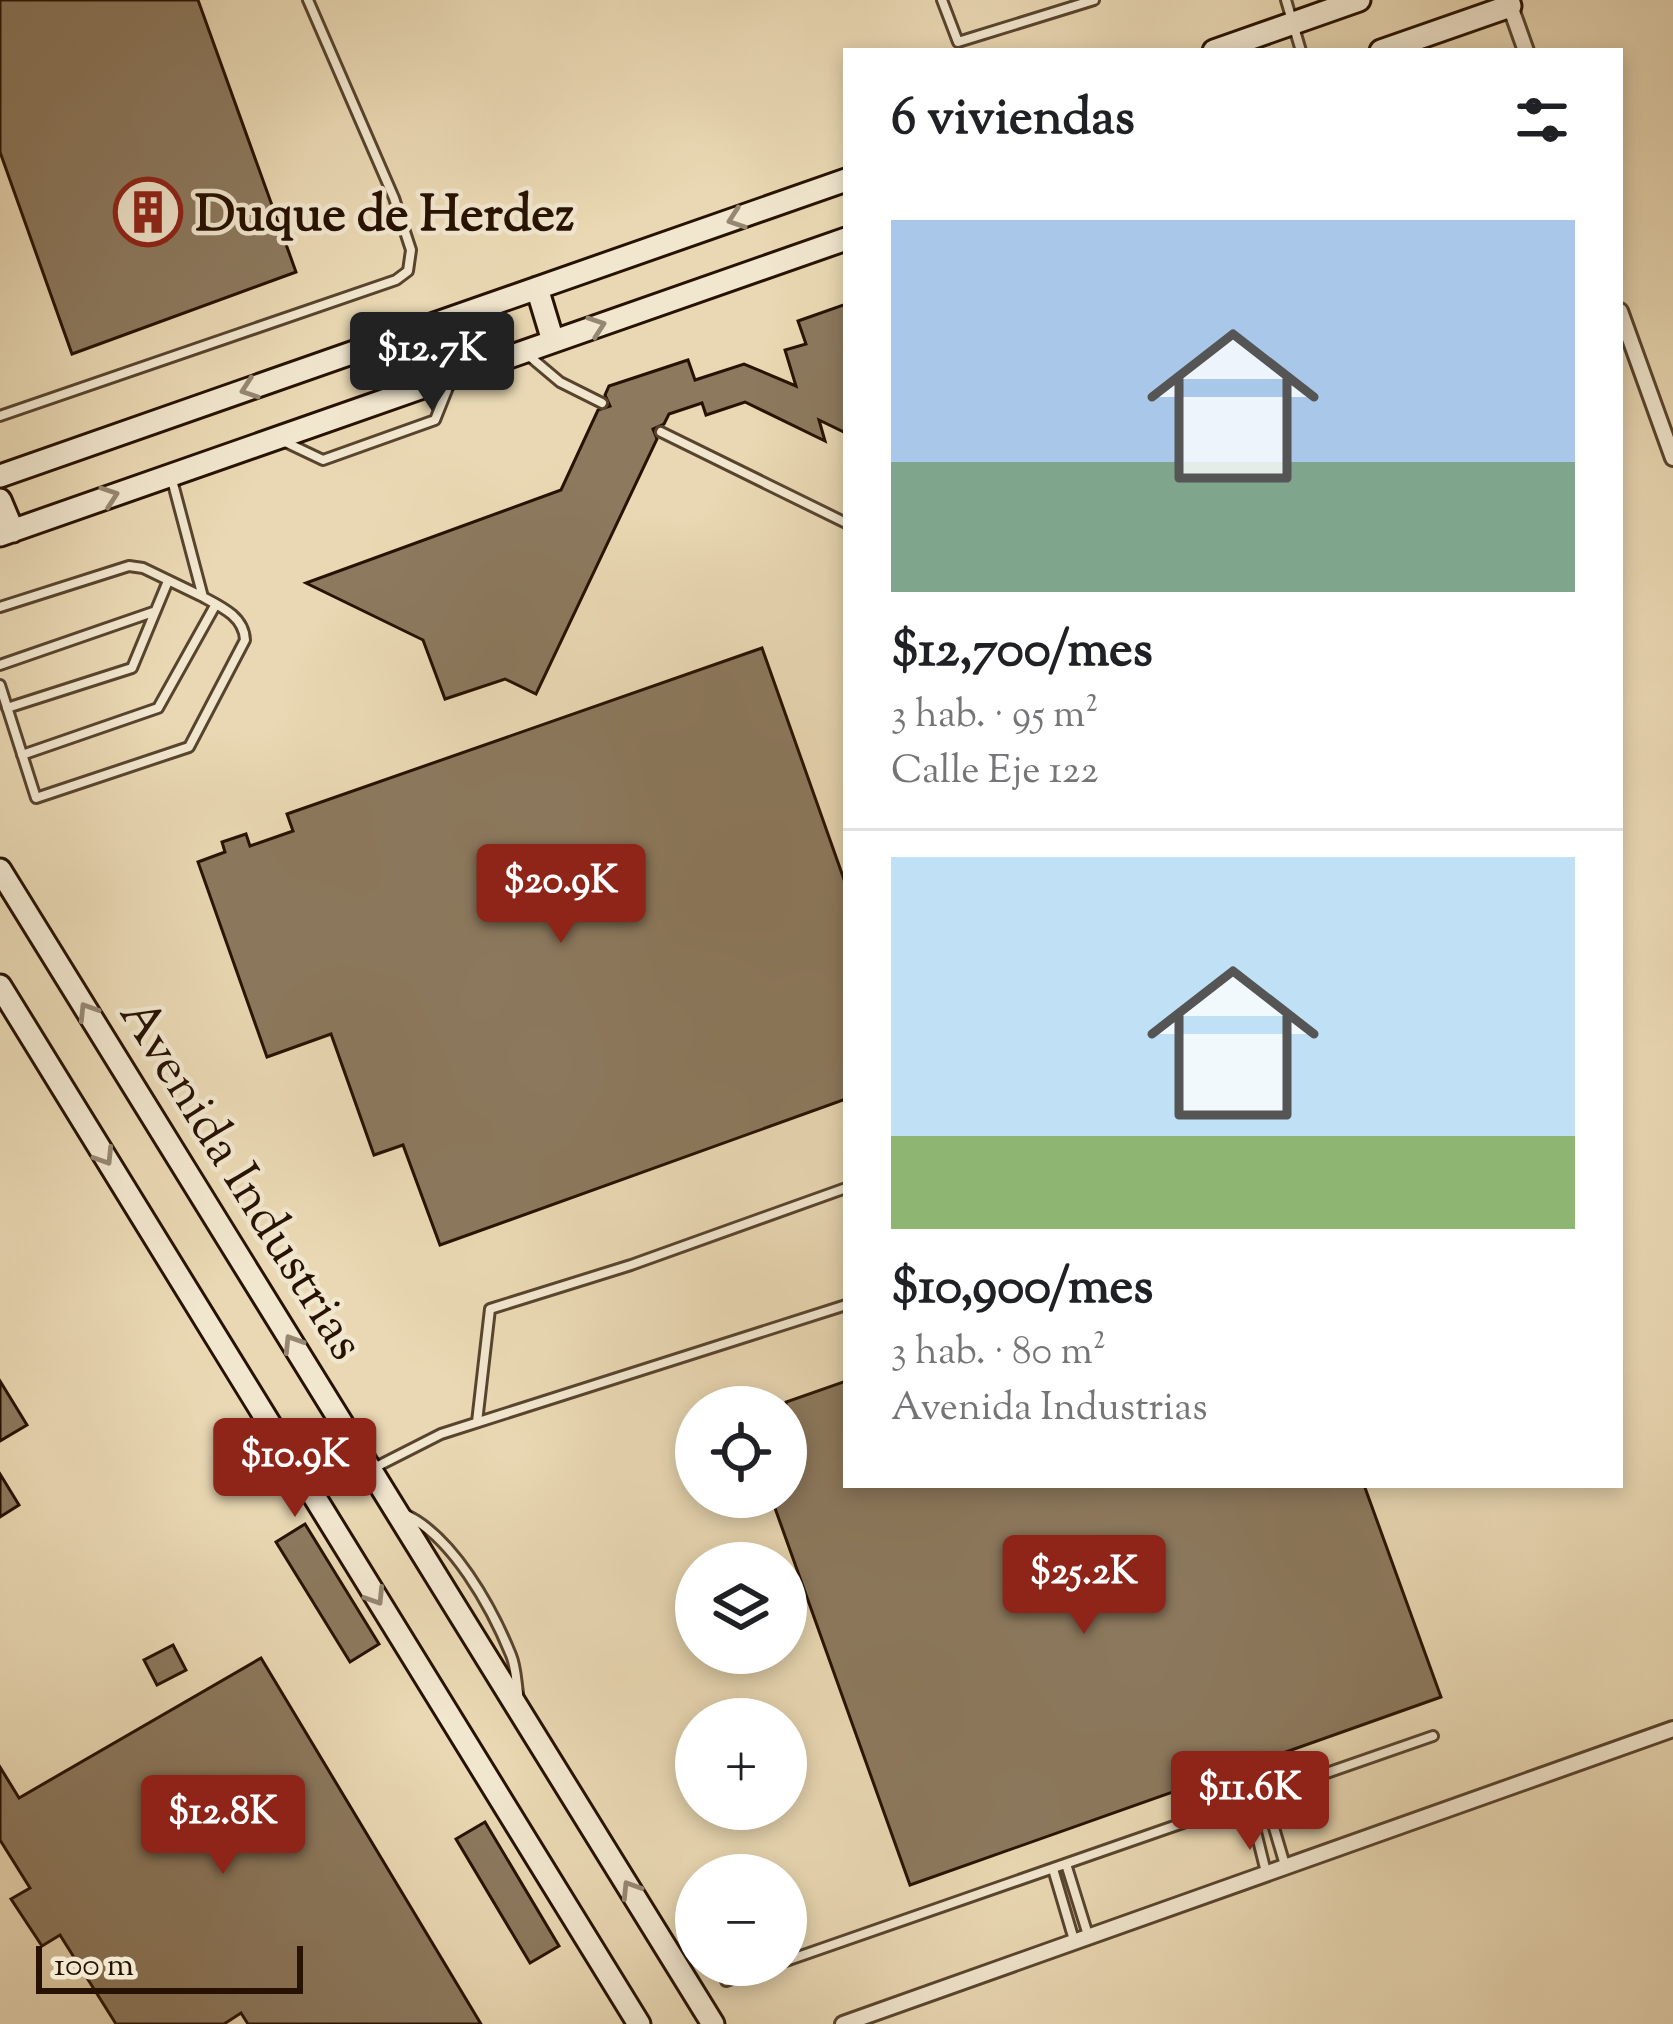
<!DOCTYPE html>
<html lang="es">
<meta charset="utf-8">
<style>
:root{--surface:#fff;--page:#f6f6f6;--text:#202124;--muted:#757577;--line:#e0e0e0;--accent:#8f2418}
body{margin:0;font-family:"Sorts Mill Goudy",serif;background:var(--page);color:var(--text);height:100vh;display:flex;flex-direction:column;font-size:45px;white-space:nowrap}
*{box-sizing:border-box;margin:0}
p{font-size:39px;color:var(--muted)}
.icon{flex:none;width:66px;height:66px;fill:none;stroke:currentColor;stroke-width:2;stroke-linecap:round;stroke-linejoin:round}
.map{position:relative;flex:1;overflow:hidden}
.details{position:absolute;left:843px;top:48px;width:780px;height:1440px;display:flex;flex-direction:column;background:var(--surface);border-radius:0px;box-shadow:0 6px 18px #0003}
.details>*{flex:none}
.tools{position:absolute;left:675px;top:1386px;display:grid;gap:24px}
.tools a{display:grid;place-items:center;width:132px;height:132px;border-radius:50%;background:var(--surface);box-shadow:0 6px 18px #0003;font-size:60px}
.scale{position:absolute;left:36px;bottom:30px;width:267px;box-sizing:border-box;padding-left:12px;border:6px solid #271201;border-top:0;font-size:33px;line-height:42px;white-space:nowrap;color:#271201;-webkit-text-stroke:9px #f1e6ce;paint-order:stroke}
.price{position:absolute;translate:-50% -102px;padding:0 27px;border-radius:12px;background:var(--accent);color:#fff;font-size:39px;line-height:78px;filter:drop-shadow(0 3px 6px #0008)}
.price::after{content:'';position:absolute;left:50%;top:72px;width:36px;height:27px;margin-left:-18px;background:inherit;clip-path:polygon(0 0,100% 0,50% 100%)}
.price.on{background:#222;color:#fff}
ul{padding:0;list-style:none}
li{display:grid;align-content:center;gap:24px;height:636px;padding:0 48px}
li+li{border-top:3px solid var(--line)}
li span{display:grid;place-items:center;height:372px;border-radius:0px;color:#555}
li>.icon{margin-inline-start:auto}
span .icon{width:216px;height:216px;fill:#fffc;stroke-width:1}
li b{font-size:51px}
h2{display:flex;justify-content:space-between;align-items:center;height:144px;padding:0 48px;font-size:51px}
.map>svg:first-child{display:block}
.building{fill:#8c795e;stroke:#271201;stroke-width:3}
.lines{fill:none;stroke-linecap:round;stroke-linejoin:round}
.service-casing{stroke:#58442e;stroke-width:14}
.minor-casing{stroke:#58442e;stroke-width:20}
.secondary-casing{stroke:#271201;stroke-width:27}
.service{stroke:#f1e6ce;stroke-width:8}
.minor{stroke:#f1e6ce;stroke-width:14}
.secondary{stroke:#f1e6ce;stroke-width:21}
.oneway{stroke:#968772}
.labels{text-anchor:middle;stroke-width:9;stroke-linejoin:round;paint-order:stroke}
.poi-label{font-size:51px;font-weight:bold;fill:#271201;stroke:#f1e6ce;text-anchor:start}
.street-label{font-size:51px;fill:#271201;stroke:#f1e6ce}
</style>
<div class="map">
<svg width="1673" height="2024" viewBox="0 0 1673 2024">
<rect width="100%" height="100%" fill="#e9d8b3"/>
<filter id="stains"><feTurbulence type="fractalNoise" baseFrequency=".00167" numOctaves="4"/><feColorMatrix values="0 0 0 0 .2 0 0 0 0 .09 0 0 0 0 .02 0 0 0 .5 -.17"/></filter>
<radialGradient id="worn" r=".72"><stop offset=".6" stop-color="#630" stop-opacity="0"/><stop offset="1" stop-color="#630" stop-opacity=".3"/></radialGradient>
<path class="building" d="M 0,0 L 198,0 L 296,272 L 72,354 L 0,152 Z
M 846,304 L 846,433 L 819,420 L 825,441 L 745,402 L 706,415 L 702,403 L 669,414 L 664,424 L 653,429 L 657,439 L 536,694 L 505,679 L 445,699 L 423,640 L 306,583 L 561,490 L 598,410 L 610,406 L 605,395 L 609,386 L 688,360 L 695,380 L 744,364 L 796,386 L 785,350 L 806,344 L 798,321 Z
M 762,648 L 846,885 L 846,1099 L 440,1245 L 403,1145 L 374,1155 L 331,1034 L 267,1057 L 198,862 L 225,852 L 222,842 L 246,834 L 250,846 L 293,831 L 287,814 Z
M 0,1381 L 27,1425 L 0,1441 Z
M 846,1381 L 846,1485 L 1364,1485 L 1441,1697 L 910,1885 L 771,1497 L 786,1497 L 786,1402 Z
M 0,1474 L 19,1505 L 0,1517 Z
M 305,1524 L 379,1644 L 350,1662 L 276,1542 Z
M 173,1645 L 186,1670 L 157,1685 L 144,1660 Z
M 261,1658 L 481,2024 L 248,2024 L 241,2013 L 224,2024 L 116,2024 L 60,1935 L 42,1946 L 11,1899 L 30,1888 L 0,1840 L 0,1767 L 19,1798 Z
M 485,1822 L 559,1946 L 530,1963 L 456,1839 Z"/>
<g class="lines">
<defs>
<path id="service" d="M 942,0 L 958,42 L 1094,0
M 1286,0 L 1301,51
M 528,355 L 560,382 L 602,403
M 0,416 L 396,280 L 408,271 L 411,250 L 394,198 L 308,0
M 661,432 L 846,523
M 283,441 L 323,460 L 435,420 L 449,385
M 0,607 L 129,566 L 143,568 L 201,596
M 0,665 L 153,612
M 0,685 L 36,798 L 189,747 L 245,640 C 244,617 222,607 203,597 L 172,480
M 7,708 L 132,668 L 168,581
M 22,755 L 158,708 L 216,604
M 477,1422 L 490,1309 L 631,1265 L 846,1188
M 372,1469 L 441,1434 L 846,1305
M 404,1514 C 452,1535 492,1608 511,1655 C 516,1667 516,1680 518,1693
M 1264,1794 L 1285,1865
M 1248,1800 L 1266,1872
M 1066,1864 L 1088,1935
M 1053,1869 L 1074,1940
M 786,1961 L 1433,1736
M 726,1981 L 773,1965"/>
<path id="minor" d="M 1510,6 L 1526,51
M 1620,311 L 1673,458
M 843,2024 L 1673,1729"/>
<path id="secondary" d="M 1214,51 L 1359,0
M 1381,51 L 1510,6 L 1508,0
M 537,288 L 553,341
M 473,311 L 492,363
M 0,476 L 846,180
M 0,500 L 13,531
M 0,535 L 846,239
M 0,870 L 713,2024
M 0,986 L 639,2024"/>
</defs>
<use href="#service" class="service-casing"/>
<use href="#minor" class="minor-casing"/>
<use href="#secondary" class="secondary-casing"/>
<use href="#service" class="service"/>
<use href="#minor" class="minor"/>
<use href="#secondary" class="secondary"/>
</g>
<defs><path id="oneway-chevron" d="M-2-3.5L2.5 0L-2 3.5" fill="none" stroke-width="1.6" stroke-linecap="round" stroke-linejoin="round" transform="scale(3)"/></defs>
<g class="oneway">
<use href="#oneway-chevron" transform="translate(736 219) rotate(161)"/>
<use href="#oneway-chevron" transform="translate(597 326) rotate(-19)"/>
<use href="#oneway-chevron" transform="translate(249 389) rotate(161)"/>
<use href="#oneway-chevron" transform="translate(110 496) rotate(-19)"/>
<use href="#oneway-chevron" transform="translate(87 1011) rotate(-122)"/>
<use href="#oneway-chevron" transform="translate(105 1157) rotate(58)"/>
<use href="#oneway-chevron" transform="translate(292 1343) rotate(-122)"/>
<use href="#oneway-chevron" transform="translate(376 1597) rotate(58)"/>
<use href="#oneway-chevron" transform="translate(630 1889) rotate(-122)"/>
</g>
<defs>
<symbol id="building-ring" viewBox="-11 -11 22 22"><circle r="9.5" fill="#f1e6ce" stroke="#8f2418" stroke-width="1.5"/><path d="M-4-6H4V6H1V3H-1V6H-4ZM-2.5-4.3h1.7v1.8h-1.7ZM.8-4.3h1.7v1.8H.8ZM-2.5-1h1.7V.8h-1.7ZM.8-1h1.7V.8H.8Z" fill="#8f2418"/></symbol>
</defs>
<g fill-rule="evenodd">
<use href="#building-ring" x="110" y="174" width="76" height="76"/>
</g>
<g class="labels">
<g class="poi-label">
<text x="195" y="230">Duque de Herdez</text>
</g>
<g class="street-label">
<text transform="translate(244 1178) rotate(58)" y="18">Avenida Industrias</text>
</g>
</g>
<rect width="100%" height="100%" filter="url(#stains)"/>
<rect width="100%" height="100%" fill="url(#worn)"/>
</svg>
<div class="tools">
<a><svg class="icon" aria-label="locate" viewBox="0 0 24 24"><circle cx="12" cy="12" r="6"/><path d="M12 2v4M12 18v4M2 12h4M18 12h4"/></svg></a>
<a><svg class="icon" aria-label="layers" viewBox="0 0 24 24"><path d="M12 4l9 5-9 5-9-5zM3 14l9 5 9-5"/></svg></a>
<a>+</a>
<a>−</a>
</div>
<div class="scale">100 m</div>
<b class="price on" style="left:432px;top:414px">$12.7K</b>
<b class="price" style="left:561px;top:946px">$20.9K</b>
<b class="price" style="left:295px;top:1520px">$10.9K</b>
<b class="price" style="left:1084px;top:1637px">$25.2K</b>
<b class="price" style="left:1250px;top:1853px">$11.6K</b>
<b class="price" style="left:223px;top:1877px">$12.8K</b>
<section class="details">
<h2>6 viviendas<svg class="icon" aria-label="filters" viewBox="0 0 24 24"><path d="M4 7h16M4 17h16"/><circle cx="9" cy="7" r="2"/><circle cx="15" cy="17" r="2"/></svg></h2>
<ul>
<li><span style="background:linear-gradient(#a9c7e8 65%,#7fa58c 0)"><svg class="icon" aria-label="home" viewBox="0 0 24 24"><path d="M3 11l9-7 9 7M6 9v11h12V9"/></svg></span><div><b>$12,700/mes</b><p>3 hab. · 95 m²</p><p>Calle Eje 122</p></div></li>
<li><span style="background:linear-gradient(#bfe0f5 75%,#8fb573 0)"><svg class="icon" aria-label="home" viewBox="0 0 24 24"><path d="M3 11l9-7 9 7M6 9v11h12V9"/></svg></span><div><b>$10,900/mes</b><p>3 hab. · 80 m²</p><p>Avenida Industrias</p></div></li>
</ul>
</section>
</div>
